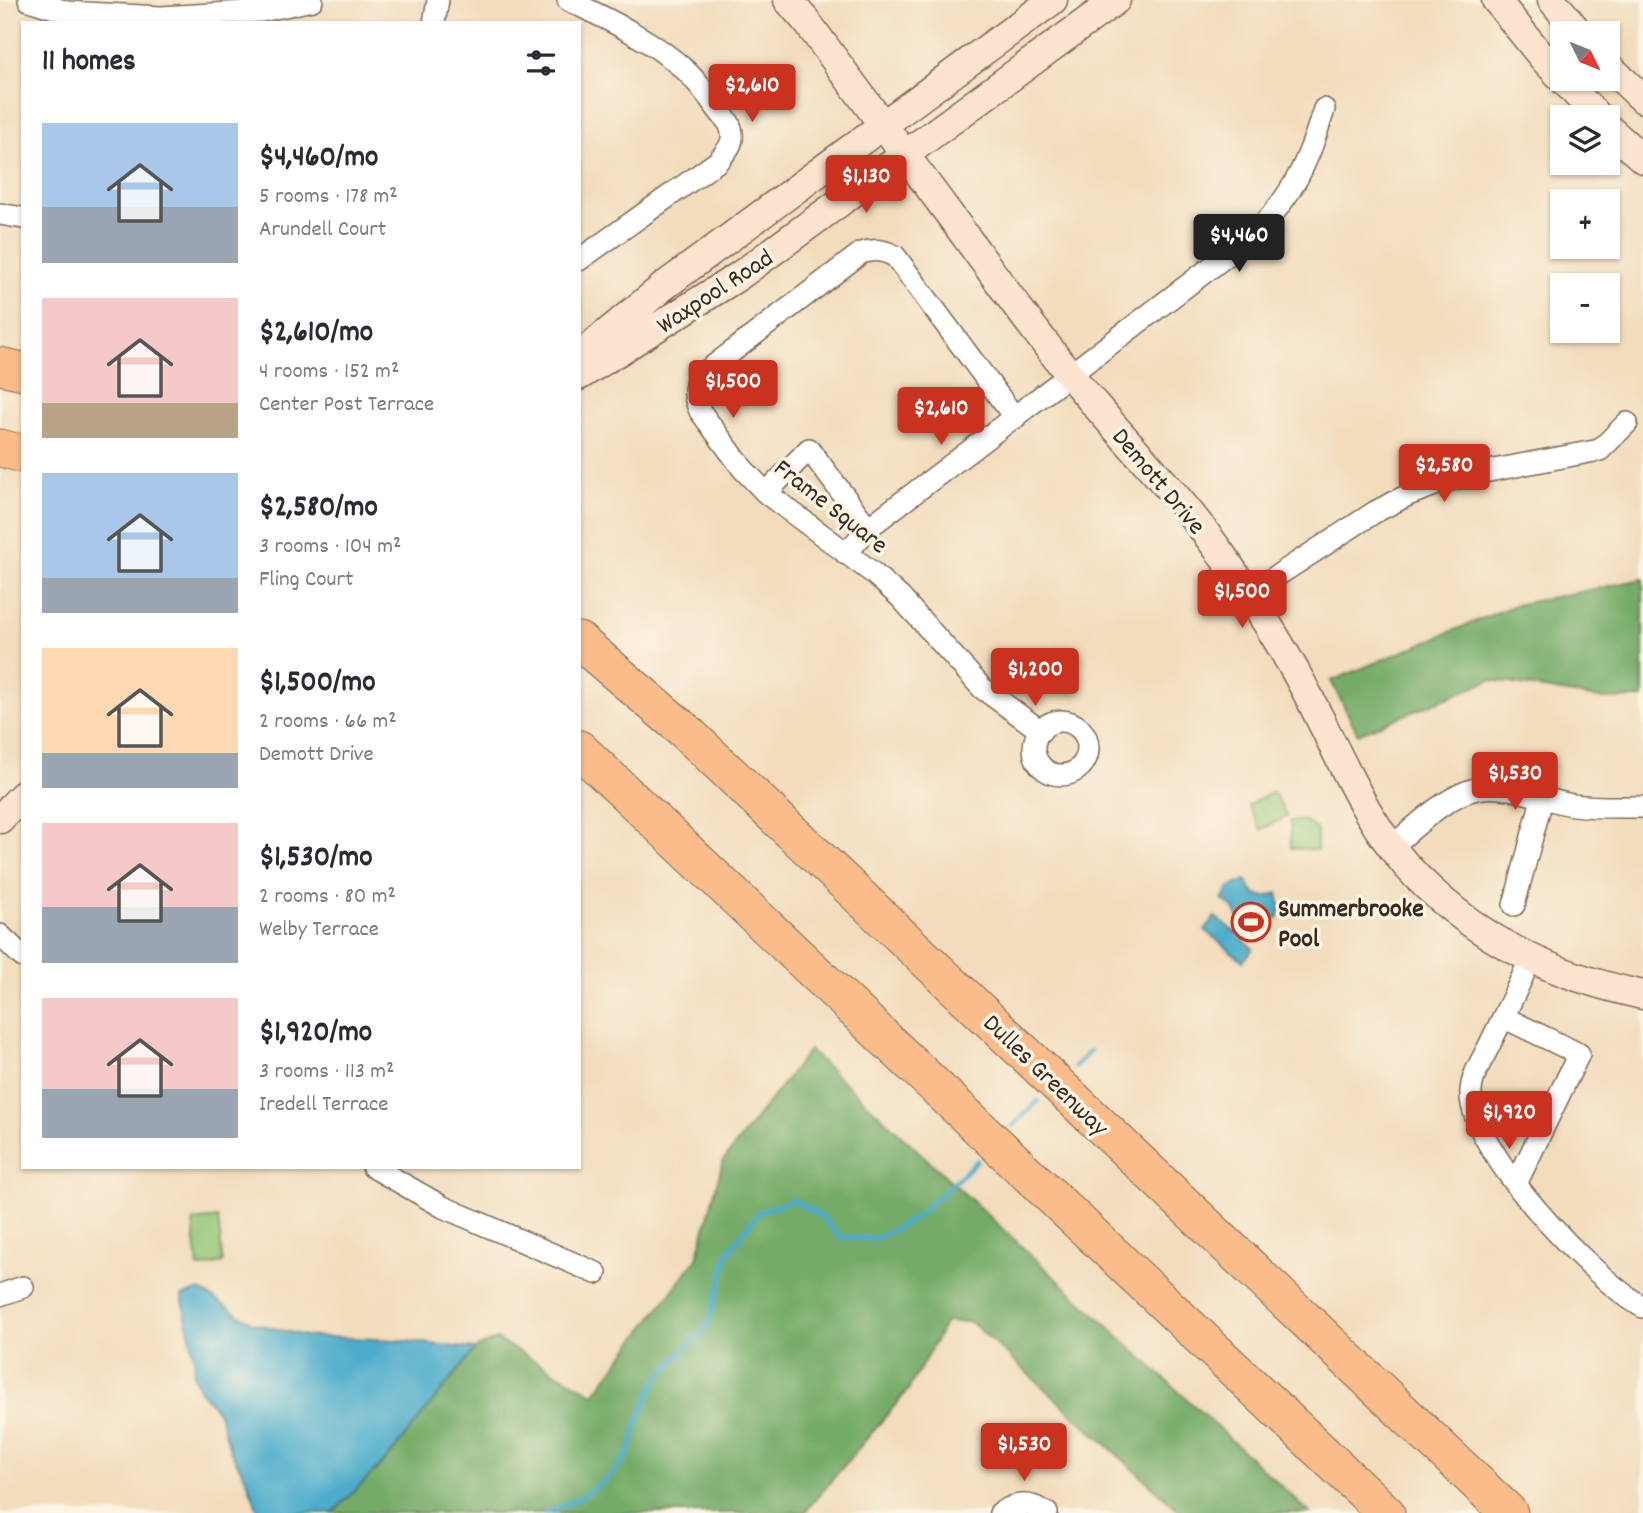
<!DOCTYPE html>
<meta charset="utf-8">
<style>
:root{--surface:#fff;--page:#f7f7f7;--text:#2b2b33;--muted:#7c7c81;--accent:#c8321e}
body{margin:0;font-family:Dekko,sans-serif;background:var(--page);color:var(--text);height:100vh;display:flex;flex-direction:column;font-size:26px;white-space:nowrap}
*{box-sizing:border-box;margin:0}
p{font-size:23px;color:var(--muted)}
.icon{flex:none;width:38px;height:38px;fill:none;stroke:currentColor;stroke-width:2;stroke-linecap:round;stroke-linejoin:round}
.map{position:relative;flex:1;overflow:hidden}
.sheet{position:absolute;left:21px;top:21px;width:560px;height:1148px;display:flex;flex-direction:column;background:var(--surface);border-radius:0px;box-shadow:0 2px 5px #0004}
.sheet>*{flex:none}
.needle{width:46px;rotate:133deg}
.buttons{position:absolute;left:1550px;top:21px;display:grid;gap:14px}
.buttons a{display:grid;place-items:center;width:70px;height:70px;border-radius:0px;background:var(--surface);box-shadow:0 2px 5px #0004;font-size:35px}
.price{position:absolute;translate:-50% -60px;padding:0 16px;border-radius:7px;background:var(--accent);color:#fff;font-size:23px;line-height:46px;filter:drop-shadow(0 2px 4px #0008)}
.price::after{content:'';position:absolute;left:50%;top:42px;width:21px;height:16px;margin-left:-10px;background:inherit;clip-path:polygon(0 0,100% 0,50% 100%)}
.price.active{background:#222;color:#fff}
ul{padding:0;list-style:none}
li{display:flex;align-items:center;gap:21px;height:175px;padding:0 21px}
li span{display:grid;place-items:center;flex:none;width:196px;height:140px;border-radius:0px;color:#555}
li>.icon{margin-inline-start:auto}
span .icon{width:84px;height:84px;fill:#fffc;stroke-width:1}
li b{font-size:30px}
h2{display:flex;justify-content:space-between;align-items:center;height:84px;padding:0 21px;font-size:30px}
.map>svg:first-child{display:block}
.green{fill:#92c677;stroke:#66784a;stroke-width:2}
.forest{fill:#75ab68;stroke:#586a43;stroke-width:2}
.water{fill:#4caccb;stroke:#446b74;stroke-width:2}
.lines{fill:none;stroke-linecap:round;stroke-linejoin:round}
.stream{stroke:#4caccb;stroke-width:5}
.street-casing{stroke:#7b6855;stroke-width:24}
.secondary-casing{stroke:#7b6855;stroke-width:31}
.highway-casing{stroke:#7b6855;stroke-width:39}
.street{stroke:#fff;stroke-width:21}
.secondary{stroke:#fde4d0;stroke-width:28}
.highway{stroke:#f9bc8a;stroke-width:37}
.labels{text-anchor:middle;stroke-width:7;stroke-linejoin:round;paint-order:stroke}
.street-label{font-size:26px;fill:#3b2a1e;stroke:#fcf5e5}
.poi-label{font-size:26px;font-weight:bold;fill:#3b2a1e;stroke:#fcf5e5;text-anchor:start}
</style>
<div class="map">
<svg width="1643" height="1513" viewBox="0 0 1643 1513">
<rect width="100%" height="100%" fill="#fcf5e5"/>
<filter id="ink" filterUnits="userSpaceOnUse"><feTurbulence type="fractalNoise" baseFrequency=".0143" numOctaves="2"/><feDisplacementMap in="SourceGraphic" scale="14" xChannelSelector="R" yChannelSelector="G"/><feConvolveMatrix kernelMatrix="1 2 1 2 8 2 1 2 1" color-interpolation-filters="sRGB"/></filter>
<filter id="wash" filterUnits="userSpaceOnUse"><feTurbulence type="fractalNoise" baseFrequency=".00686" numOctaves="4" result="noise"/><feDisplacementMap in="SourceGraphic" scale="28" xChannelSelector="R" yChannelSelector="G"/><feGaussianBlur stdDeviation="1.57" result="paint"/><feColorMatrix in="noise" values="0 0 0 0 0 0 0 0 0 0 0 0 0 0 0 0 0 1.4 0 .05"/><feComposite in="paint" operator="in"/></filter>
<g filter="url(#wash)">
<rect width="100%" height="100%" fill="#f2dcbc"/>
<path class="green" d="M 1273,792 L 1287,816 L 1261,830 L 1248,805 Z
M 1290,821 L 1306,821 L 1317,830 L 1317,850 L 1291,848 Z
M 218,1218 L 223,1263 L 198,1268 L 193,1221 Z"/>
<path class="forest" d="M 1643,579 L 1643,698 L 1603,699 L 1491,680 L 1358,734 L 1331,681 L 1515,605 Z
M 809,1050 L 1310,1513 L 1182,1513 L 971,1322 L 946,1322 L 908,1390 L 804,1513 L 332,1513 L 387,1459 L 475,1349 L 496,1339 L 594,1394 L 697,1258 L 723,1161 Z"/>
<path class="water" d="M 1246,880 L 1254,894 L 1265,897 L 1278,893 L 1281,907 L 1278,919 L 1270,915 L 1261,920 L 1265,924 L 1262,927 L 1263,932 L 1261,936 L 1255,936 L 1252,939 L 1248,935 L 1243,939 L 1253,949 L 1243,961 L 1205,930 L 1215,917 L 1236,933 L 1240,920 L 1233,907 L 1222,900 L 1230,887 Z
M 200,1290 L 253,1323 L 306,1336 L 398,1340 L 475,1349 L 387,1459 L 332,1513 L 259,1513 L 247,1480 L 230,1450 L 219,1413 L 199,1389 L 193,1375 L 195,1362 L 182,1296 Z"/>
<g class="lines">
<path class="stream" d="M 1075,1066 L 1090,1051
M 1013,1126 L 1038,1101
M 546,1513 L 580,1498 L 611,1476 L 629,1453 L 640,1416 L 656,1381 L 708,1325 L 720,1286 L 727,1255 L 759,1212 L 794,1200 L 822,1217 L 840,1237 L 875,1239 L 914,1219 L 977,1161"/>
</g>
</g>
<g filter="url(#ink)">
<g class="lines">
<defs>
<path id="street" d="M 29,0 L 67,12 L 161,17 L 262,11 L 312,0
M 568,0 C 609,20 649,38 684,69 C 701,84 714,106 729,123 C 737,141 729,149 717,162 L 579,260
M 434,23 L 438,0
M 0,214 L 23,218
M 1015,418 L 895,256 C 883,250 875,249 861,253 L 699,377 C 693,390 694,398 700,411 L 743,469 L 766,493 L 873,573 L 900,597 L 982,688 L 1041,731
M 766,493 L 809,449 L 868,528
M 846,554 L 868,528 L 1251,237 C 1292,198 1308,163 1324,109
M 1249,594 L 1375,512 L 1408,495 L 1443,482 L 1478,473 L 1600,450 L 1627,423
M1034 748a27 27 0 1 1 54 0a27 27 0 1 1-54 0Z
M 1391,847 C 1413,829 1442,800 1469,791 C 1504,779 1539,800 1573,805 C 1597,808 1620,807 1643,807
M 1514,905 L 1542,799
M 0,935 L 23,957
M 1530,959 C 1518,989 1503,1017 1489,1046 C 1482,1060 1472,1075 1471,1091 C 1467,1148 1594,1280 1643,1307
M 1503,1017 L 1579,1054 L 1516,1184
M 373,1167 L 443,1207 L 596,1273
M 0,1295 L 23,1287
M 1000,1513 C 1017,1502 1030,1502 1047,1513"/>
<path id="secondary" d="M 788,0 L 807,22 C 855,88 904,153 952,218 C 990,269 1027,322 1067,371 C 1118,435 1177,491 1224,558 C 1255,603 1285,650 1310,699 C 1342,761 1368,828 1418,878 C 1483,943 1555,976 1643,995
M 1496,0 L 1543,58 L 1598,117
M 1552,0 L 1579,33
M 1608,66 L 1643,99
M 1608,128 L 1643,159
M 579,356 L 664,286 L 1053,0
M 579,376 L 739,276 L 1116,0
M 0,819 L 23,795"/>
<path id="highway" d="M 0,366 L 23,371
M 0,448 L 23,454
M 579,641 L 684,730 L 1509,1513
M 579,749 L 1386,1513"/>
</defs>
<use href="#street" class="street-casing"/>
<use href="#secondary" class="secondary-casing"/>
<use href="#highway" class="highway-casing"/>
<use href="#street" class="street"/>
<use href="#secondary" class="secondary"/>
<use href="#highway" class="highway"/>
</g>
</g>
<defs>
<symbol id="stadium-ring" viewBox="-11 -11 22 22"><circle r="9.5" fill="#fcf5e5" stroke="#c8321e" stroke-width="1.5"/><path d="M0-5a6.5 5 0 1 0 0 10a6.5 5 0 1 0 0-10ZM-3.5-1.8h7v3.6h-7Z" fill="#c8321e"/></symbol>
</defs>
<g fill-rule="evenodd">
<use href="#stadium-ring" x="1229" y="900" width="44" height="44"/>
</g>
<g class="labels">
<g class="street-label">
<text transform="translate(714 290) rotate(-33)" y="9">Waxpool Road</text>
<text transform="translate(1160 480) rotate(50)" y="9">Demott Drive</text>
<text transform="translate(832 505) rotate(38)" y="9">Frame Square</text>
<text transform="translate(1047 1074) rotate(44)" y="9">Dulles Greenway</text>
</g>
<g class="poi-label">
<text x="1278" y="916">Summerbrooke<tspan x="1278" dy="30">Pool</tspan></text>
</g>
</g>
</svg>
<div class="buttons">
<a><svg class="needle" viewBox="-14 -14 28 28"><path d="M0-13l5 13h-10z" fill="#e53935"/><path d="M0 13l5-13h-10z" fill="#7c7c81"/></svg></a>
<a><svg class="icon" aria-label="layers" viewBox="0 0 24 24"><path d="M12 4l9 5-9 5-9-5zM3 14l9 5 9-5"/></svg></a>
<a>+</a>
<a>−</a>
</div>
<b class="price" style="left:752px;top:124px">$2,610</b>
<b class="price" style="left:866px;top:215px">$1,130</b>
<b class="price active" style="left:1239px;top:274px">$4,460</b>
<b class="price" style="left:733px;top:420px">$1,500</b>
<b class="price" style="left:941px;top:447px">$2,610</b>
<b class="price" style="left:1444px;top:504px">$2,580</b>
<b class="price" style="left:1242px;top:630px">$1,500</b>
<b class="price" style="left:1035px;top:708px">$1,200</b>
<b class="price" style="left:1515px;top:812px">$1,530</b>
<b class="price" style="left:1509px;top:1151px">$1,920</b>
<b class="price" style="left:1024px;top:1483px">$1,530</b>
<section class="sheet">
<h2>11 homes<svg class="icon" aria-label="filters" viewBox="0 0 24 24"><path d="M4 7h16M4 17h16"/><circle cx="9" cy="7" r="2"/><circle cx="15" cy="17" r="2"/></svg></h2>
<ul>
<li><span style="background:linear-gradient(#a9c7e8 60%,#9aa5b1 0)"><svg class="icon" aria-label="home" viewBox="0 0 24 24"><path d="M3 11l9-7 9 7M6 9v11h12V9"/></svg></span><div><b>$4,460/mo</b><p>5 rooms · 178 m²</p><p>Arundell Court</p></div></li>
<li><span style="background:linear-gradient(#f6c9c9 75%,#b9a48a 0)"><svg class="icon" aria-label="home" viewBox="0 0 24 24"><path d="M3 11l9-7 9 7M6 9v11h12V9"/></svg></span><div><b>$2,610/mo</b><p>4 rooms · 152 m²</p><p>Center Post Terrace</p></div></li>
<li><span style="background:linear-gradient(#a9c7e8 75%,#9aa5b1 0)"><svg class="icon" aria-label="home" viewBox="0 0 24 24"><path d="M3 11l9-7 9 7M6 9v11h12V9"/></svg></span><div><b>$2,580/mo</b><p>3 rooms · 104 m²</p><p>Fling Court</p></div></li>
<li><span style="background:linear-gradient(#ffd9b3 75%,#9aa5b1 0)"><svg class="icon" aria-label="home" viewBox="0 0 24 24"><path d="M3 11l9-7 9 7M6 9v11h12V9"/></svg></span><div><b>$1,500/mo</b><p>2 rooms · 66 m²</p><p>Demott Drive</p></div></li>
<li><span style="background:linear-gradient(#f6c9c9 60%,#9aa5b1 0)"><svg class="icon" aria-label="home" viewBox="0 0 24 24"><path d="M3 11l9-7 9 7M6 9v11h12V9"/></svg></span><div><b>$1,530/mo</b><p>2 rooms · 80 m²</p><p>Welby Terrace</p></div></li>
<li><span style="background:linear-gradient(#f6c9c9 65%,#9aa5b1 0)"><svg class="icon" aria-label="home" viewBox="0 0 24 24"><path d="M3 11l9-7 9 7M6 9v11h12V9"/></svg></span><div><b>$1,920/mo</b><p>3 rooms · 113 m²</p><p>Iredell Terrace</p></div></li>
</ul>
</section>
</div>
